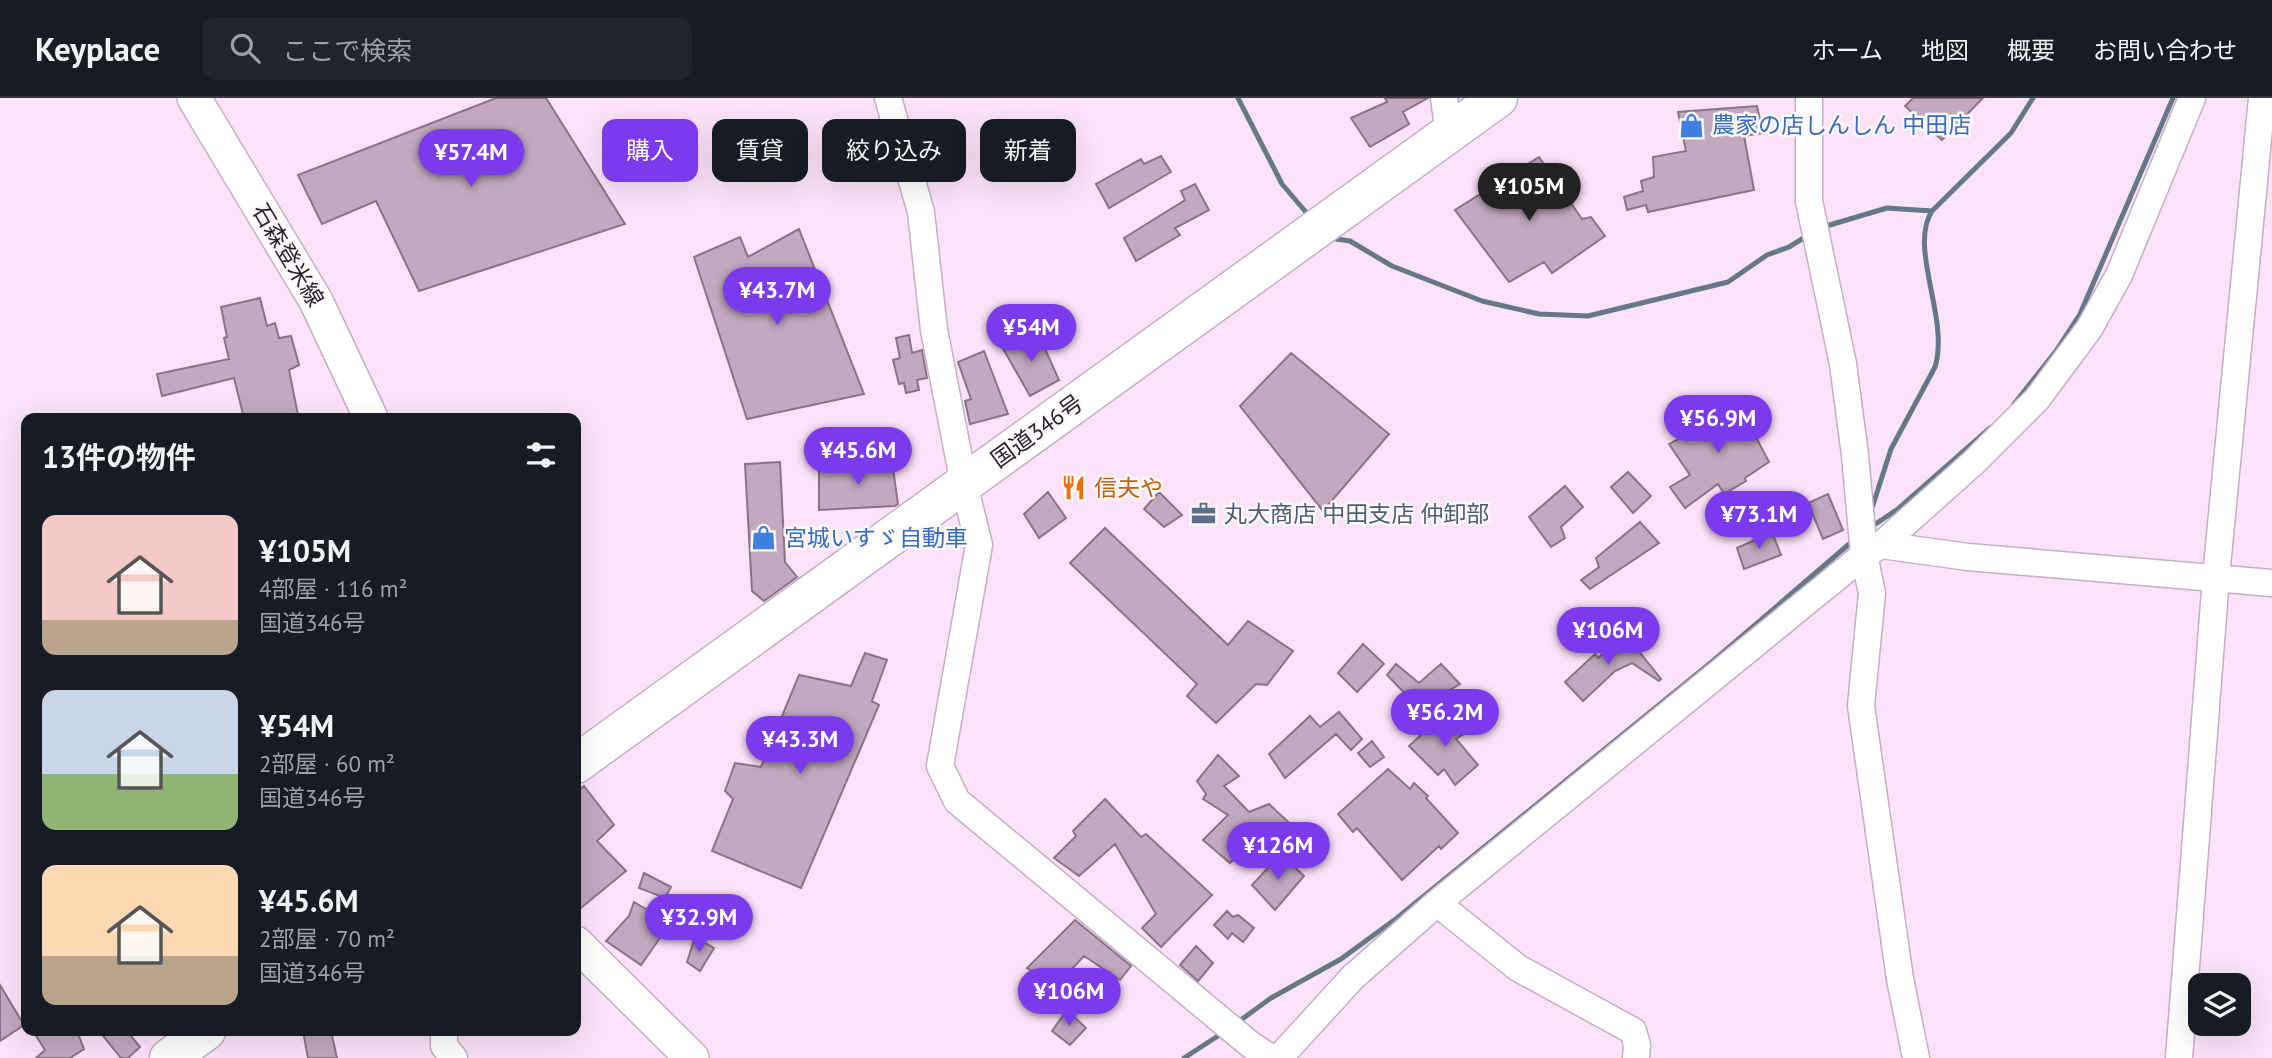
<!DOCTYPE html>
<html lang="ja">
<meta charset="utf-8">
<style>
:root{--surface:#171b24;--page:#20242c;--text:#f1f3f6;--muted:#9ea1a6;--line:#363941;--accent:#7c3aed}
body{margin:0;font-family:"PT Sans","Noto Sans JP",sans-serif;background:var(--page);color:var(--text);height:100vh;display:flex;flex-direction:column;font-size:26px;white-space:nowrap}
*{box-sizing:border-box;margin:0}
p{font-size:23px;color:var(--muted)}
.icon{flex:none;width:38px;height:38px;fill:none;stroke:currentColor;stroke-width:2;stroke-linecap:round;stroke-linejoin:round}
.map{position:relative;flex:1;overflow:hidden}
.side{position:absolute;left:21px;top:315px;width:560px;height:623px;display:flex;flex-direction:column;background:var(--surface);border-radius:14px;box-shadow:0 7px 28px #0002}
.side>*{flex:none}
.banner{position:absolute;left:602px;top:21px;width:665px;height:63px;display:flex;gap:14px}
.fabs{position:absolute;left:2188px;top:875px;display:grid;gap:14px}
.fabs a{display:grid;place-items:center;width:63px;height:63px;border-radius:14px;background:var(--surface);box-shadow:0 7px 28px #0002;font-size:35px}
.price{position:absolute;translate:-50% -60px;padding:0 16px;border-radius:24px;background:var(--accent);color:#fff;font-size:23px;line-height:46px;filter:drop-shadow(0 2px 4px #0008)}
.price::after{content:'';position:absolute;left:50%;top:42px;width:21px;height:16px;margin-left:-10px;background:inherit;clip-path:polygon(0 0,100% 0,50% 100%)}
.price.current{background:#222;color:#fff}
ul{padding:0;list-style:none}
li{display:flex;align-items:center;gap:21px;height:175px;padding:0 21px}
li span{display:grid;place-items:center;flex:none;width:196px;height:140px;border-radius:14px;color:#555}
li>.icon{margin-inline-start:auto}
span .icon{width:84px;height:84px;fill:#fffc;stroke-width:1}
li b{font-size:30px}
h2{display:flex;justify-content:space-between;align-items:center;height:84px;padding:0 21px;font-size:30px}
.tag{padding:0 24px;border-radius:14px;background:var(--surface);box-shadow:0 7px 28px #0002;font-size:24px;line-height:63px}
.tag.current{background:var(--accent);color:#fff}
header{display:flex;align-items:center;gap:42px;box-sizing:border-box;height:98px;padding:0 35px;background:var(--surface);border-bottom:2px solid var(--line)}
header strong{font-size:33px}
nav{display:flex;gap:38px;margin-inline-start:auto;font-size:24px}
.search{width:490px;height:63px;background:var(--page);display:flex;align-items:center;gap:18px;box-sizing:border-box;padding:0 24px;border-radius:14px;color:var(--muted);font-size:26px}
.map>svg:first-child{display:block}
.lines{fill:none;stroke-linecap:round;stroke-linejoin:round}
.stream{stroke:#647888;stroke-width:5}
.building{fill:#c1a9bf;stroke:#8a7388;stroke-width:2}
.minor-casing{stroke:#c6aec4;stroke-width:29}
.major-casing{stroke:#c6aec4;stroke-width:36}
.highway-casing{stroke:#c6aec4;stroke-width:41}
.minor{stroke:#fff;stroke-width:26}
.major{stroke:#fff;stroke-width:33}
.highway{stroke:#fff;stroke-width:38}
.labels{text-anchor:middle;stroke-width:5;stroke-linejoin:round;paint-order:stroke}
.shop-label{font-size:23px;fill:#366cbe;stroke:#fdf8fc;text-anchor:start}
.street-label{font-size:23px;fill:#281f27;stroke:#fdf8fc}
.food-label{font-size:23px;fill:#c56008;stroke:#fdf8fc;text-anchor:start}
.service-label{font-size:23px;fill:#4e5e75;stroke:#fdf8fc;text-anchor:start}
</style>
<header>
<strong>Keyplace</strong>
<div class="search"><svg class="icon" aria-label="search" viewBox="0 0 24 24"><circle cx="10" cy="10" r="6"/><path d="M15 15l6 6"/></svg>ここで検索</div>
<nav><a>ホーム</a><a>地図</a><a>概要</a><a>お問い合わせ</a></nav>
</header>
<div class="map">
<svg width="2272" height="960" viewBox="0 0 2272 960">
<rect width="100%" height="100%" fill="#fde3fa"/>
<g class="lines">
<path class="stream" d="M 1238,0 L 1282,86 L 1305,113
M 1823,129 L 1887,110 L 1932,113
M 1336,141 L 1350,143 L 1392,168 L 1482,203 L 1539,216 L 1588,218 L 1728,184 L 1767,157 L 1789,149 L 1802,141
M 2014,306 L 2056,253 L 2080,216 L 2173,0
M 1871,413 L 1891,351 L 1935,269 C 1950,221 1908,150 1932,113 L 2011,35 L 2033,0
M 1871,429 L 1898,411 L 1990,330
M 1238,924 L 1271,900 L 1341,861 L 1397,820 L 1713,563 L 1855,441
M 1184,960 L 1224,934"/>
</g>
<path class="building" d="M 496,0 L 546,0 L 625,126 L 419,193 L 376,103 L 322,126 L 298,77 Z
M 1385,0 L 1428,0 L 1403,14 L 1409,26 L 1370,49 L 1351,20 L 1387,4 Z
M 1913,0 L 1983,0 L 1942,42 L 1905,8 Z
M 1757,8 L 1763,35 L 1744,38 L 1754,92 L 1648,114 L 1646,107 L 1627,112 L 1624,99 L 1643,93 L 1641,83 L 1654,79 L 1653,59 L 1686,53 L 1678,14 Z
M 1161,58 L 1171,74 L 1109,110 L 1096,86 L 1141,61 L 1144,66 Z
M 1539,59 L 1582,121 L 1591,119 L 1605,138 L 1552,175 L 1544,164 L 1509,184 L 1455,112 Z
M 1195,86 L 1209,112 L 1175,130 L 1180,137 L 1136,163 L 1124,140 L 1185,102 L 1181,93 Z
M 799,131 L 864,296 L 747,321 L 694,159 L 740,139 L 748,159 Z
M 260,200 L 267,228 L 275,225 L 279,240 L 291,238 L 299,267 L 289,272 L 298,317 L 285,320 L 244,320 L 234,280 L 162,298 L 157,276 L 229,261 L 224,240 L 227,239 L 221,209 Z
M 909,237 L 912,255 L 922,252 L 927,280 L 917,282 L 919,292 L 906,295 L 904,285 L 899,286 L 893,262 L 900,260 L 896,240 Z
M 1026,237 L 1029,246 L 1042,244 L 1059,282 L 1030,298 L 1001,247 Z
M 984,253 L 1008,316 L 970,326 L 965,303 L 971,301 L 958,264 Z
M 1291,255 L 1389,336 L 1323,413 L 1240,308 Z
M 1747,304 L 1755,323 L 1749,326 L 1769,364 L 1745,380 L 1746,383 L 1724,396 L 1718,386 L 1685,410 L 1670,389 L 1690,377 L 1669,346 Z
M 892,363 L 898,406 L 895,408 L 819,412 L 819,371 Z
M 780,364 L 785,464 L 797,479 L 764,503 L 752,493 L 745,366 Z
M 1628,374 L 1651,398 L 1633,415 L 1611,389 Z
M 1565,388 L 1583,409 L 1561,429 L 1565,440 L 1551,449 L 1529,419 Z
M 1048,394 L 1066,420 L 1039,440 L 1024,416 Z
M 1159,394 L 1182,417 L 1164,429 L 1144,411 Z
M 1828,396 L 1843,432 L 1823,441 L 1808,405 Z
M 1640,424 L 1659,445 L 1590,491 L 1581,482 L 1599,469 L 1596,460 Z
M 1105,430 L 1228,547 L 1248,523 L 1293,553 L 1267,587 L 1256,586 L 1216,625 L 1187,598 L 1197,586 L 1070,465 Z
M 1772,434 L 1781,457 L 1744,471 L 1737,450 Z
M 1625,536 L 1661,581 L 1659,583 L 1632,565 L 1615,573 L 1583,603 L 1565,584 L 1595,556 L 1598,560 Z
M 1363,546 L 1384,566 L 1357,594 L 1338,575 Z
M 865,555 L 887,562 L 872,603 L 879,607 L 801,790 L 712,753 L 733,701 L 725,693 L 735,665 L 761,669 L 799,577 L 851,588 Z
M 1396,566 L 1419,585 L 1441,566 L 1460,586 L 1419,610 L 1387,577 Z
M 1448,612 L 1464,636 L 1456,641 L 1478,667 L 1455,687 L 1444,671 L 1438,677 L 1409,648 Z
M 1339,614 L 1362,641 L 1351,652 L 1336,636 L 1285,680 L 1269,656 L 1310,618 L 1320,629 Z
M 1372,643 L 1384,659 L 1370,669 L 1358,655 Z
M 1218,657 L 1239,678 L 1224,688 L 1249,714 L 1269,706 L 1304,739 L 1291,751 L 1267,726 L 1230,765 L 1203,742 L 1228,717 L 1203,701 L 1206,696 L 1197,683 Z
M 1388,671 L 1410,691 L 1414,685 L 1428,698 L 1426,700 L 1458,735 L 1441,751 L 1439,748 L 1402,782 L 1357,730 L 1353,734 L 1338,716 Z
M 584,688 L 614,727 L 597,743 L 626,773 L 576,814 L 576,695 Z
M 1105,701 L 1141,739 L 1146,736 L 1212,797 L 1161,849 L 1142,830 L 1156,816 L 1115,746 L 1079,778 L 1054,760 L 1076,738 L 1073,733 Z
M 1281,756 L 1304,778 L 1275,812 L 1252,787 Z
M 644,775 L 671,789 L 665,800 L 639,790 Z
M 634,804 L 656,817 L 649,829 L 662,837 L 641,867 L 606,843 L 629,818 Z
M 1227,813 L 1233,819 L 1238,817 L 1254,830 L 1243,844 L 1232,835 L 1228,841 L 1214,827 Z
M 1075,822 L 1131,868 L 1120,882 L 1084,858 L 1055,889 L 1027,870 Z
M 695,839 L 714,850 L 700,873 L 687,864 Z
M 1196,848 L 1213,865 L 1198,883 L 1180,867 Z
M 0,887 L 24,927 L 0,943 Z
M 1067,912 L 1086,930 L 1070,947 L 1052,933 Z
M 33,933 L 77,933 L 84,951 L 70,960 L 36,960 L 45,952 Z
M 99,933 L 127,933 L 140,949 L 128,960 L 121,960 Z
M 303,933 L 331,933 L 337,960 L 308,960 Z"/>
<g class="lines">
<defs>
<path id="minor" d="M 888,0 L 921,114 L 934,232 L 964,386 L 979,447 L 940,668 L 957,703 L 1251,947 L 1271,960
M 1444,0 L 1449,36
M 1809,0 L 1809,103 L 1843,266 L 1855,357 L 1864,457 L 1872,495 L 1861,608 L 1900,881 L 1916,960
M 1881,447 L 1968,459 L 2272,485
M 1437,805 L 1518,870 L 1633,933 L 1637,947 L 1636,960
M 444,933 L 444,948 L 454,960
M 1279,960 L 1353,879 L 1437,805 L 1864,457 L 1881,447 L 1974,364 L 2037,301 L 2089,231 L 2119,177 L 2192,0
M 2179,960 L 2216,479 L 2262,0"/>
<path id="major" d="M 194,0 L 316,203 L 371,320
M 576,845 L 692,960"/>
<path id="highway" d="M 576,666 L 1498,0
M 169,960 L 206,933"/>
</defs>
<use href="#minor" class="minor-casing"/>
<use href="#major" class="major-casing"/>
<use href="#highway" class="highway-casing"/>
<use href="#minor" class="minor"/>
<use href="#major" class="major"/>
<use href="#highway" class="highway"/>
</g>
<defs>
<symbol id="shop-bare" viewBox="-9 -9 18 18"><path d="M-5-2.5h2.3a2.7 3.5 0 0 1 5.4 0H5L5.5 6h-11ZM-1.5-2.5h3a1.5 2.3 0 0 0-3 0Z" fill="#3f7fe0" stroke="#fdf8fc" stroke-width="2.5" paint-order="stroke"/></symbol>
<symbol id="restaurant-bare" viewBox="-9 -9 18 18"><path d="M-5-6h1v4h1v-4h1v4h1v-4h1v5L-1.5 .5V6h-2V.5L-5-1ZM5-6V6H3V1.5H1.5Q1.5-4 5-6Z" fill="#e8710a" stroke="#fdf8fc" stroke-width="2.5" paint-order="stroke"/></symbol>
<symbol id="office-bare" viewBox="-9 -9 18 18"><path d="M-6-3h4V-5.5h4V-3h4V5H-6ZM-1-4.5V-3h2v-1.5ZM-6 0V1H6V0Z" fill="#5c6f8a" stroke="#fdf8fc" stroke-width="2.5" paint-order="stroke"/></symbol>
</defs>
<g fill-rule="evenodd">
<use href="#shop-bare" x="1674" y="10" width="35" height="35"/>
<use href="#restaurant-bare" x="1056" y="372" width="35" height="35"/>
<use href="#office-bare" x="1186" y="398" width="35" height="35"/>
<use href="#shop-bare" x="746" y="422" width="35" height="35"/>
</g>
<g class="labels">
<g class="shop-label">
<text x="1712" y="35">農家の店しんしん 中田店</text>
<text x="784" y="448">宮城いすゞ自動車</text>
</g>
<g class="street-label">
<text transform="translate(288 157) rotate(59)" y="8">石森登米線</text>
<text transform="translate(1037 333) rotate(-36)" y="8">国道346号</text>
</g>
<g class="food-label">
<text x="1094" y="398">信夫や</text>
</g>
<g class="service-label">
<text x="1224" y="424">丸大商店 中田支店 仲卸部</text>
</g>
</g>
</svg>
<div class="fabs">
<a><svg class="icon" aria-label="layers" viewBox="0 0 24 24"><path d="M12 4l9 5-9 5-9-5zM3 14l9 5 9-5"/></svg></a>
</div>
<b class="price" style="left:471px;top:91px">¥57.4M</b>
<b class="price current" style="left:1529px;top:125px">¥105M</b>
<b class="price" style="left:777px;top:229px">¥43.7M</b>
<b class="price" style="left:1031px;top:266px">¥54M</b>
<b class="price" style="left:1718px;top:357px">¥56.9M</b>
<b class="price" style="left:858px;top:389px">¥45.6M</b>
<b class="price" style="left:1759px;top:453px">¥73.1M</b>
<b class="price" style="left:1608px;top:569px">¥106M</b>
<b class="price" style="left:1445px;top:651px">¥56.2M</b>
<b class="price" style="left:800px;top:678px">¥43.3M</b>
<b class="price" style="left:1278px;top:784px">¥126M</b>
<b class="price" style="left:699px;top:856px">¥32.9M</b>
<b class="price" style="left:1069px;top:930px">¥106M</b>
<div class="banner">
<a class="tag current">購入</a>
<a class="tag">賃貸</a>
<a class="tag">絞り込み</a>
<a class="tag">新着</a>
</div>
<section class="side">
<h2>13件の物件<svg class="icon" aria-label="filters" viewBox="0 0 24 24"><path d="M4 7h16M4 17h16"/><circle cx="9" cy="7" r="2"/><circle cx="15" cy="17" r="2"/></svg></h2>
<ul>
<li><span style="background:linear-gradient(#f6c9c9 75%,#b9a48a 0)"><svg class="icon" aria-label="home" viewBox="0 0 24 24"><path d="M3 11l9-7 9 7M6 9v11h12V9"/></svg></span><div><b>¥105M</b><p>4部屋 · 116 m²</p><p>国道346号</p></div></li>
<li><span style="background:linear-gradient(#c9d6e8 60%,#8fb573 0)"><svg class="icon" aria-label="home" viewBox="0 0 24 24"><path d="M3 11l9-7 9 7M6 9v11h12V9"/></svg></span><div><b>¥54M</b><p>2部屋 · 60 m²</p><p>国道346号</p></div></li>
<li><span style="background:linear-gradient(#ffd9b3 65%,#b9a48a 0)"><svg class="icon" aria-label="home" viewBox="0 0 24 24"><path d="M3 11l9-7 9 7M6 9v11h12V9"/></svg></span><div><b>¥45.6M</b><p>2部屋 · 70 m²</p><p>国道346号</p></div></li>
</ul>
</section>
</div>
